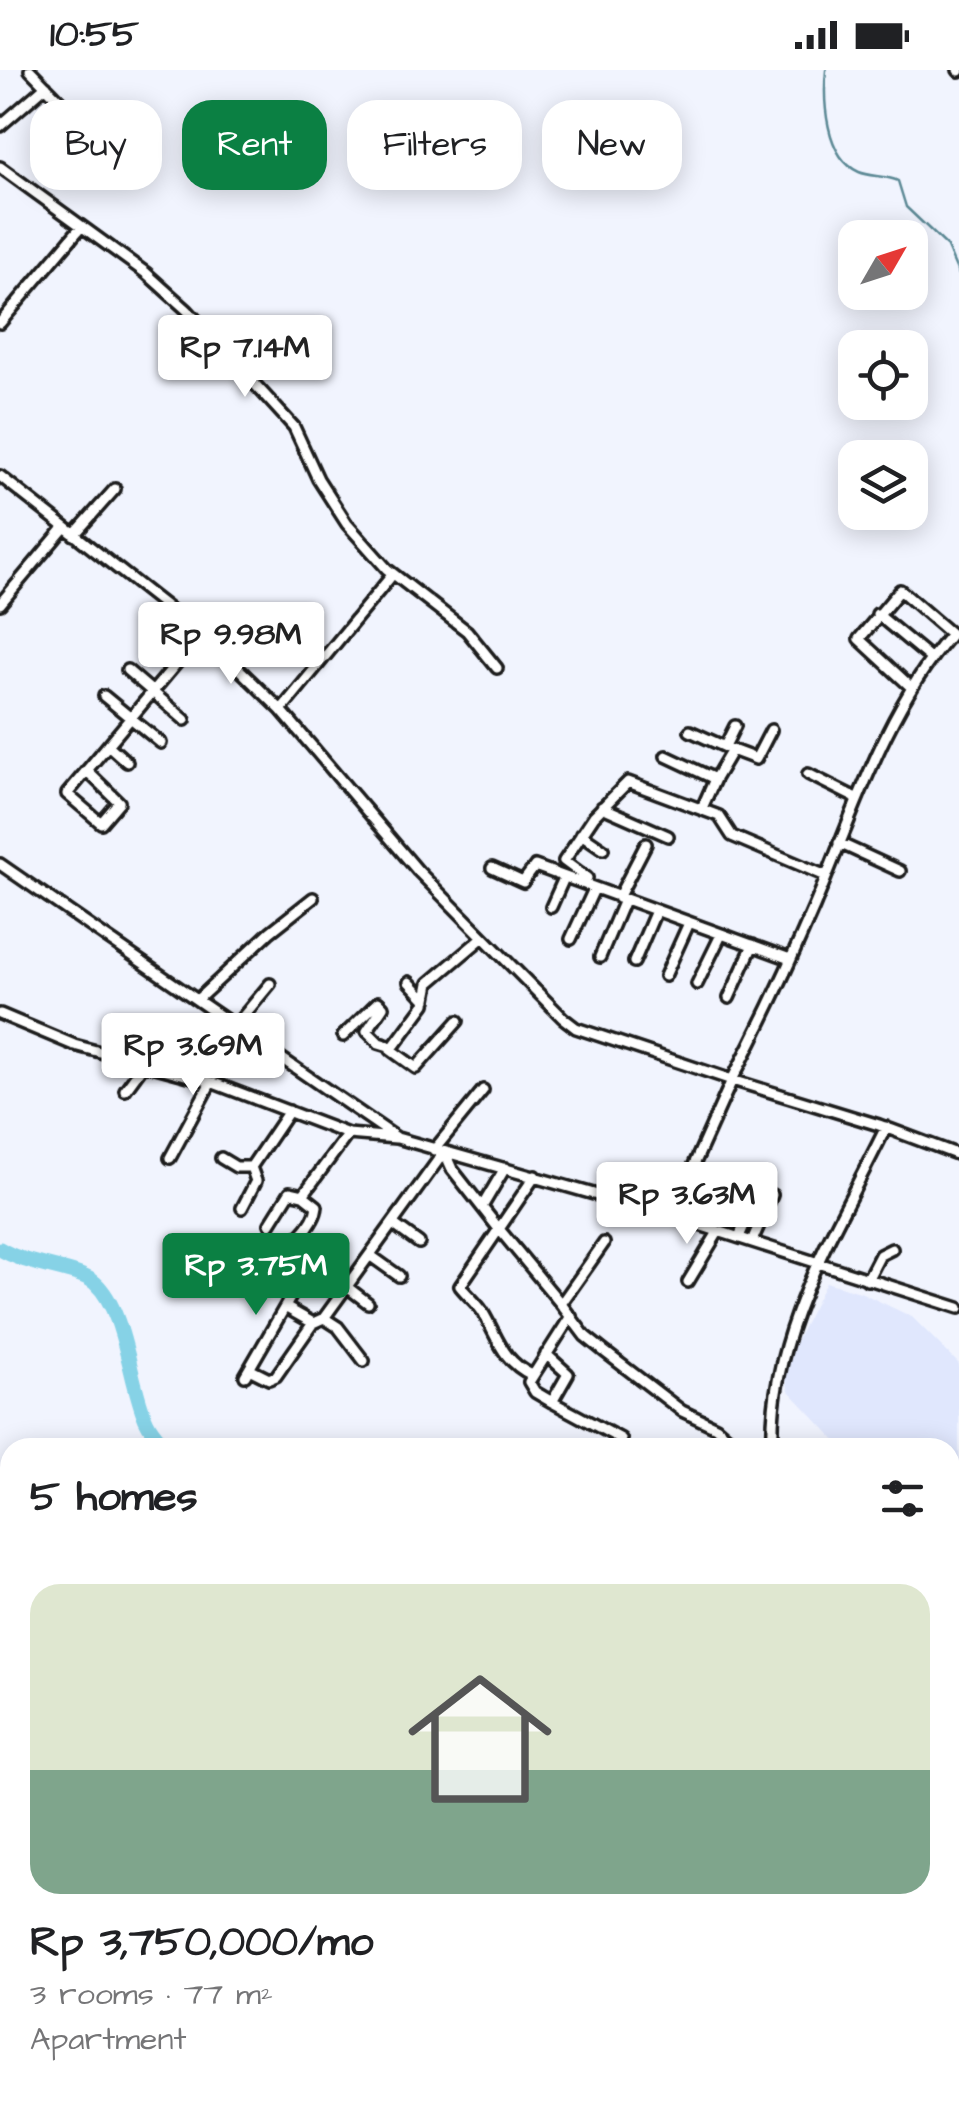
<!DOCTYPE html>
<meta charset="utf-8">
<style>
:root{--surface:#fff;--page:#f6f6f6;--text:#202124;--muted:#757577;--accent:#0b8043}
body{margin:0;font-family:"Architects Daughter",sans-serif;background:var(--page);color:var(--text);height:100vh;display:flex;flex-direction:column;font-size:38px;white-space:nowrap}
*{box-sizing:border-box;margin:0}
p{font-size:32px;color:var(--muted)}
.icon{flex:none;width:55px;height:55px;fill:none;stroke:currentColor;stroke-width:2;stroke-linecap:round;stroke-linejoin:round}
.map{position:relative;flex:1;overflow:hidden}
.details{position:absolute;left:0px;top:1368px;width:960px;height:672px;display:flex;flex-direction:column;background:var(--surface);border-radius:30px 30px 0 0;box-shadow:0 5px 25px #0003}
.details>*{flex:none}
.guide{position:absolute;left:30px;top:30px;width:900px;height:90px;display:flex;gap:20px}
.needle{width:65px;rotate:51deg}
.buttons{position:absolute;left:838px;top:150px;display:grid;gap:20px}
.buttons a{display:grid;place-items:center;width:90px;height:90px;border-radius:20px;background:var(--surface);box-shadow:0 5px 25px #0003;font-size:50px}
.price{position:absolute;translate:-50% -85px;padding:0 22px;border-radius:10px;background:#fff;color:#222;font-size:32px;line-height:65px;filter:drop-shadow(0 2px 5px #0008)}
.price::after{content:'';position:absolute;left:50%;top:60px;width:30px;height:22px;margin-left:-15px;background:inherit;clip-path:polygon(0 0,100% 0,50% 100%)}
.price.selected{background:var(--accent);color:#fff}
ul{padding:0;list-style:none}
li{display:grid;align-content:center;gap:20px;height:530px;padding:0 30px}
li span{display:grid;place-items:center;height:310px;border-radius:30px;color:#555}
li>.icon{margin-inline-start:auto}
span .icon{width:180px;height:180px;fill:#fffc;stroke-width:1}
li b{font-size:42px}
h2{display:flex;justify-content:space-between;align-items:center;height:120px;padding:0 30px;font-size:42px}
.chip{padding:0 35px;border-radius:30px;background:var(--surface);box-shadow:0 5px 25px #0003;font-size:35px;line-height:90px}
.chip.selected{background:var(--accent);color:#fff}
.status{display:flex;justify-content:space-between;align-items:center;height:70px;padding:0 50px;background:var(--surface);direction:ltr}
.status svg{height:28px;fill:currentColor}
.map>svg:first-child{display:block}
.built{fill:#e0e7fd}
.lines{fill:none;stroke-linecap:round;stroke-linejoin:round}
.stream{stroke:#5c8995;stroke-width:2.5}
.river{stroke:#86d2e6;stroke-width:15}
.minor-casing{stroke:#1c1c1c;stroke-width:16}
.minor{stroke:#fff;stroke-width:9}
</style>
<div class="status"><b>10:55</b><svg viewBox="0 0 49 12"><path d="M0 12V9h3v3zM5 12V6h3v6zM10 12V3h3v9zM15 12V0h3v12zM26 1h20v11H26zM47 4h2v5h-2z"/></svg></div>
<div class="map">
<svg width="959" height="2038" viewBox="0 0 959 2038">
<rect width="100%" height="100%" fill="#f1f4fe"/>
<filter id="ink" filterUnits="userSpaceOnUse"><feTurbulence type="fractalNoise" baseFrequency=".01" numOctaves="2"/><feDisplacementMap in="SourceGraphic" scale="20" xChannelSelector="R" yChannelSelector="G"/><feConvolveMatrix kernelMatrix="1 2 1 2 8 2 1 2 1" color-interpolation-filters="sRGB"/></filter>
<g filter="url(#ink)">
<path class="built" d="M 826,1212 L 860,1222 L 912,1247 L 959,1294 L 959,1424 L 950,1425 L 950,1378 L 842,1377 L 789,1321 L 783,1297 Z"/>
<g class="lines">
<path class="stream" d="M 826,0 C 823,30 825,87 859,102 C 871,107 886,105 898,111 L 906,137 L 946,175 L 959,205
M 0,1802 L 10,1791
M 81,2038 L 90,2030"/>
<path class="river" d="M 0,1179 C 27,1196 80,1199 95,1213 C 126,1240 130,1318 147,1352 C 151,1361 160,1370 166,1378
M 950,1636 L 959,1633"/>
<defs>
<path id="minor" d="M 30,0 L 63,34
M 958,0 L 959,1
M 0,56 L 46,16
M 0,97 L 146,203 L 187,240 L 294,357 L 318,409 L 347,454 L 387,499 L 467,561 L 497,598
M 0,253 L 81,157
M 0,406 L 201,564 L 242,602 L 281,640 L 418,801 L 563,948 L 576,958 L 732,1010 L 671,1146
M 74,465 L 115,419
M 0,534 L 64,458
M 877,544 L 930,588
M 127,600 L 185,650
M 912,618 L 859,569 L 900,520 L 951,564 C 884,642 854,743 814,837 C 789,895 762,953 732,1010 L 879,1055 L 959,1085
M 104,626 L 161,673
M 281,640 L 393,504
M 690,661 L 732,680 L 715,709
M 108,675 L 127,692
M 725,676 L 735,656
M 732,680 L 756,689 L 771,660
M 666,686 L 715,709 L 702,738
M 87,701 L 119,732 L 101,753 L 67,724 L 201,564
M 808,704 L 856,728
M 602,737 L 668,766
M 581,764 L 603,779
M 839,773 L 900,801
M 0,794 L 397,1068 L 671,1146 L 959,1238
M 492,798 L 523,812 L 535,796 L 790,889
M 587,808 L 564,791 L 594,746 L 628,712 L 719,746 L 732,766 L 826,806
M 618,828 L 646,774
M 551,837 L 564,808
M 571,869 L 594,819
M 600,887 L 624,830
M 634,892 L 655,843
M 665,906 L 689,853
M 409,912 L 426,930
M 697,914 L 721,865
M 729,928 L 753,875
M 197,930 L 270,862 L 313,828
M 0,944 L 74,975 L 211,1012 L 348,1064 L 396,1068
M 458,951 L 416,998 L 391,980 L 425,934 L 429,913 L 482,868
M 236,955 L 270,914
M 343,966 L 378,932 L 383,937 L 367,961 L 379,973 L 392,977
M 125,1020 L 144,994
M 434,1080 L 483,1020
M 450,1083 L 448,1090 L 452,1099 L 499,1159 L 460,1216 C 467,1225 476,1232 482,1241 C 498,1267 501,1290 532,1305
M 170,1088 L 211,1012
M 221,1088 L 236,1097 L 251,1097 L 289,1041
M 535,1106 L 499,1159 L 561,1234 L 604,1173
M 482,1137 L 505,1098
M 242,1138 L 256,1111 L 251,1097
M 270,1154 L 290,1122 L 303,1125
M 393,1154 L 419,1173
M 739,1167 L 758,1123
M 752,1171 L 772,1125
M 371,1186 L 399,1206
M 266,1194 C 284,1180 315,1159 317,1136 L 303,1125 L 348,1064
M 867,1210 L 880,1185 L 892,1179
M 688,1212 L 718,1162
M 347,1217 L 368,1233
M 561,1234 L 585,1266 L 605,1282 L 682,1341 L 716,1357 L 740,1378
M 285,1237 L 313,1253 L 324,1248 L 444,1082
M 324,1248 L 338,1257 L 364,1291
M 546,1284 L 568,1304 L 552,1332 L 621,1369
M 249,1299 L 269,1309 L 276,1306 L 313,1253
M 245,1306 L 301,1209
M 552,1332 L 535,1322 L 529,1312 L 571,1246
M 773,1378 C 768,1261 837,1159 886,1057
M 950,1682 L 959,1671
M 950,1742 L 959,1731
M 950,1838 L 959,1844
M 207,2030 L 214,2038
M 293,2030 L 301,2038
M 869,2030 L 877,2038
M 378,2038 L 385,2030
M 944,2038 L 959,2024"/>
</defs>
<use href="#minor" class="minor-casing"/>
<use href="#minor" class="minor"/>
</g>
</g>
</svg>
<div class="buttons">
<a><svg class="needle" viewBox="-14 -14 28 28"><path d="M0-13l5 13h-10z" fill="#e53935"/><path d="M0 13l5-13h-10z" fill="#757577"/></svg></a>
<a><svg class="icon" aria-label="locate" viewBox="0 0 24 24"><circle cx="12" cy="12" r="6"/><path d="M12 2v4M12 18v4M2 12h4M18 12h4"/></svg></a>
<a><svg class="icon" aria-label="layers" viewBox="0 0 24 24"><path d="M12 4l9 5-9 5-9-5zM3 14l9 5 9-5"/></svg></a>
</div>
<b class="price" style="left:245px;top:330px">Rp 7.14M</b>
<b class="price" style="left:231px;top:617px">Rp 9.98M</b>
<b class="price" style="left:193px;top:1028px">Rp 3.69M</b>
<b class="price" style="left:687px;top:1177px">Rp 3.63M</b>
<b class="price selected" style="left:256px;top:1248px">Rp 3.75M</b>
<div class="guide">
<a class="chip">Buy</a>
<a class="chip selected">Rent</a>
<a class="chip">Filters</a>
<a class="chip">New</a>
</div>
<section class="details">
<h2>5 homes<svg class="icon" aria-label="filters" viewBox="0 0 24 24"><path d="M4 7h16M4 17h16"/><circle cx="9" cy="7" r="2"/><circle cx="15" cy="17" r="2"/></svg></h2>
<ul>
<li><span style="background:linear-gradient(#dfe7d0 60%,#7fa58c 0)"><svg class="icon" aria-label="home" viewBox="0 0 24 24"><path d="M3 11l9-7 9 7M6 9v11h12V9"/></svg></span><div><b>Rp 3,750,000/mo</b><p>3 rooms · 77 m²</p><p>Apartment</p></div></li>
</ul>
</section>
</div>
